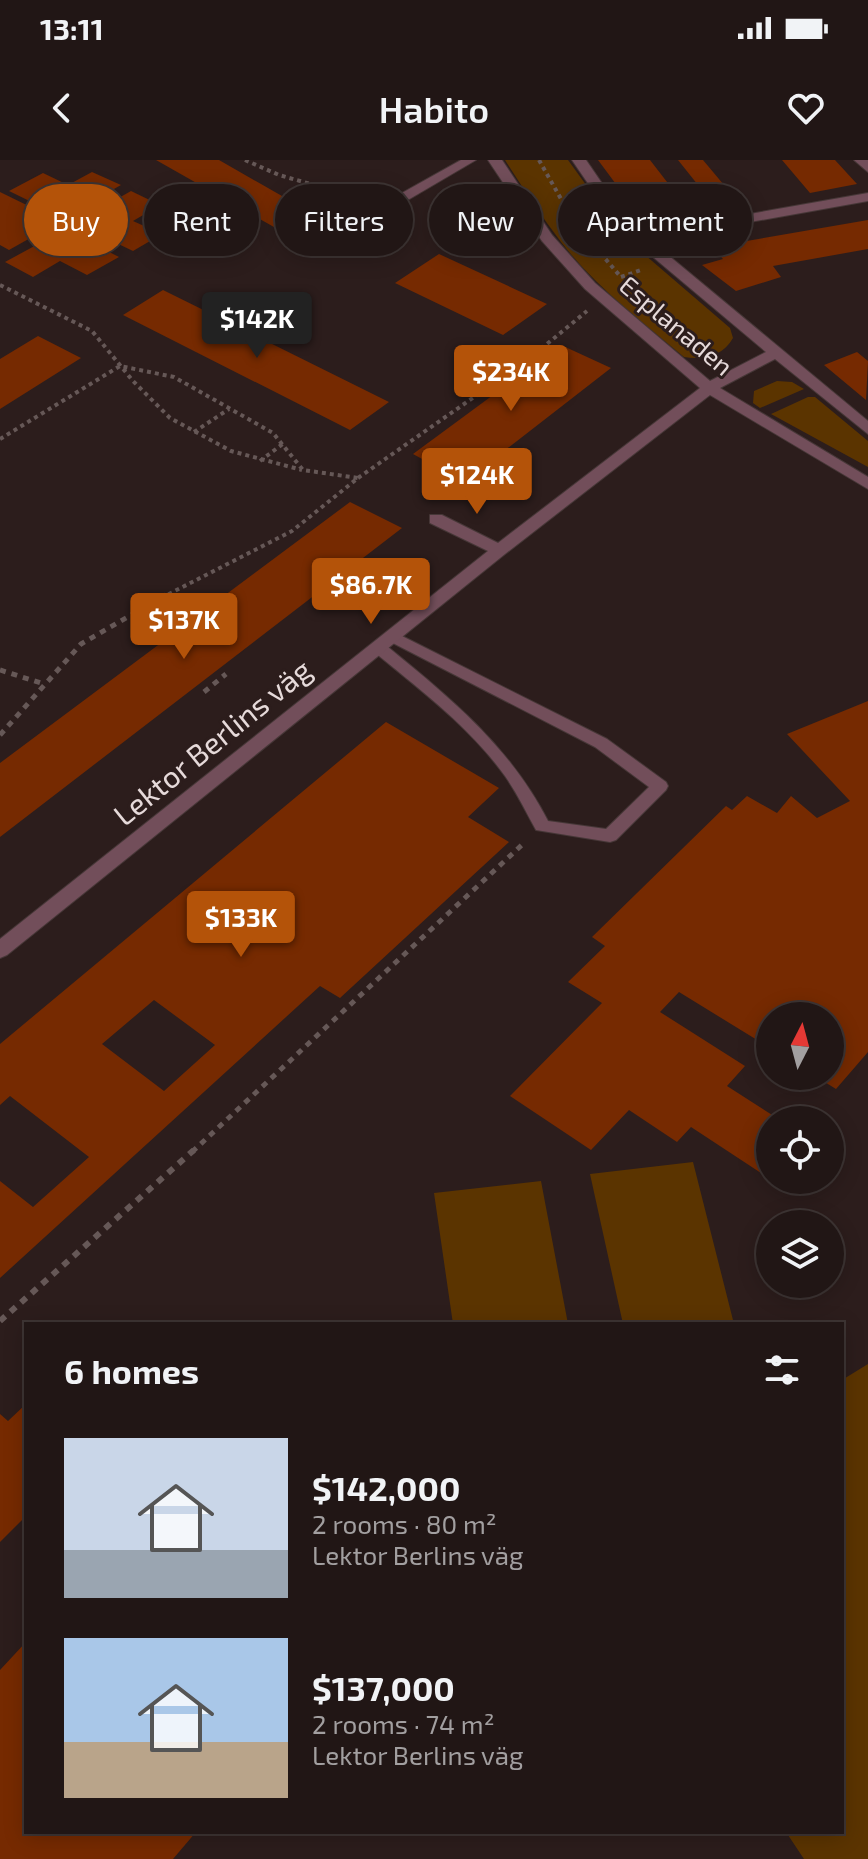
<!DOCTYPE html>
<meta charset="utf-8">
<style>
:root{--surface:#211615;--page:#2d2322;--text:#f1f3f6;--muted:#a29fa0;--line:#3e3534;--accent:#b45309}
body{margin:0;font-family:"Exo 2",sans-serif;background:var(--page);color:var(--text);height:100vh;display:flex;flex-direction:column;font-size:30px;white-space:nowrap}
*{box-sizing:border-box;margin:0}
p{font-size:26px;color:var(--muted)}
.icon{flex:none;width:44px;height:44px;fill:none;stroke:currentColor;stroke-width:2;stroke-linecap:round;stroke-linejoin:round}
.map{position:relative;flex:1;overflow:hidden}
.panel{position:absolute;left:24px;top:1162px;width:820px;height:512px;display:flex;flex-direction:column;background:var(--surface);border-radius:0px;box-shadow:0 4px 20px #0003,0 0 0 2px var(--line)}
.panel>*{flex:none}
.guide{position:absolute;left:24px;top:24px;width:820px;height:72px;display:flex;gap:16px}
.needle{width:52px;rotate:6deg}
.buttons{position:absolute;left:756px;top:842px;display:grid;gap:16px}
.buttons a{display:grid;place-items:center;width:88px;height:88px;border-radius:50%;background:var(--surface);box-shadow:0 4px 20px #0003,0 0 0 2px var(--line);font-size:40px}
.price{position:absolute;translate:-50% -68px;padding:0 18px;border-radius:8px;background:var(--accent);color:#fff;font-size:26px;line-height:52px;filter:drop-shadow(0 2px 4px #0008)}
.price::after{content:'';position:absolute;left:50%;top:48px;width:24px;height:18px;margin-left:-12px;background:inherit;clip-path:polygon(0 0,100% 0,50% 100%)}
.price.active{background:#222;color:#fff}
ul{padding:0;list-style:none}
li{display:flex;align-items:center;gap:24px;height:200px;padding:0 40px}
li span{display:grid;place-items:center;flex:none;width:224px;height:160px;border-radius:0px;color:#555}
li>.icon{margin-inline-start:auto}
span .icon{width:96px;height:96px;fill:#fffc;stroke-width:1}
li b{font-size:34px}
h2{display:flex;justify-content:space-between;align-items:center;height:96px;padding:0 40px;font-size:34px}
.tag{padding:0 28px;border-radius:36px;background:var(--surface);box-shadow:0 4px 20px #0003,0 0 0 2px var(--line);font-size:28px;line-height:72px}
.tag.active{background:var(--accent);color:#fff}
.status{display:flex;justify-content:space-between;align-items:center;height:56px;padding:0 40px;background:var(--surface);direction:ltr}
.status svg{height:22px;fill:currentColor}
header{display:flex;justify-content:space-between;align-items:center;height:104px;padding:0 40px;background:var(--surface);font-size:36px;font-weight:600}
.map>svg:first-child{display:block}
.green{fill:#5b3400}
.building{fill:#762a01;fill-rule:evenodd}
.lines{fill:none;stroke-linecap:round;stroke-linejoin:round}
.service-casing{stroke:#463737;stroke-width:2}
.minor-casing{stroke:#463737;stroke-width:2}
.path-far2{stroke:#665857;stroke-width:4;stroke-dasharray:4 4;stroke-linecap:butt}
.path-far1{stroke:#665857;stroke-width:5;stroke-dasharray:6 6;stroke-linecap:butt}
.path{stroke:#665857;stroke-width:6;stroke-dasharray:7 7;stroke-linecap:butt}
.service{fill:#724e5a;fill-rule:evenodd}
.minor{fill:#724e5a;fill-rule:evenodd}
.labels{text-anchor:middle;stroke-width:6;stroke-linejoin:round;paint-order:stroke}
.far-street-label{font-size:26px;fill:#e6dada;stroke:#2c1d1c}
.street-label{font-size:30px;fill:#e6dada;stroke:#2c1d1c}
</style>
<div class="status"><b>13:11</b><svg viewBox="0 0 49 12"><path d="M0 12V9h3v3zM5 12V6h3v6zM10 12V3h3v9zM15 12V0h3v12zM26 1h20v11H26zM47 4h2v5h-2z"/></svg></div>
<header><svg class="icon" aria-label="back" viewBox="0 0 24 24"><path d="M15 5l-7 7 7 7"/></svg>Habito<svg class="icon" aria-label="heart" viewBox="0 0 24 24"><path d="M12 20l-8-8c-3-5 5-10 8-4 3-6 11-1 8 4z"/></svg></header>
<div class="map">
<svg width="868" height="1699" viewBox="0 0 868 1699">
<rect width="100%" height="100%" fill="#2c1d1c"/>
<path class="green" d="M 505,0 L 568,0 L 623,76 L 730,168 L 733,178 C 723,196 704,200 684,197 C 641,161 595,126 561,82 C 541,56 523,28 505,0 Z
M 777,221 L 792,222 L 804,229 L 760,248 L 753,243 L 754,231 Z
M 808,237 L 815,237 L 868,281 L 868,307 L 771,254 Z
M 693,1002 L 734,1164 L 623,1164 L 590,1014 Z
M 541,1021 L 568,1164 L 453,1164 L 434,1033 Z
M 868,1204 L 868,1699 L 804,1699 L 786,1672 L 842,1672 L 842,1220 Z"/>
<path class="building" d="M 156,0 L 219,0 L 303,48 L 299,50 L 309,56 L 281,71 Z
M 598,0 L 650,0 L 674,31 L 627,39 Z
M 678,0 L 703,0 L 729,31 L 706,35 Z
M 782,0 L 835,0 L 857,24 L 810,33 Z
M 92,12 L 121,25 L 75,51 L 87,56 L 131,31 L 160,45 L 133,61 L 162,74 L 133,91 L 85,68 L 74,74 L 119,97 L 87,115 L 60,101 L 33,117 L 5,102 L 51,77 L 41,72 L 9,90 L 0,85 L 0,32 L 45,54 L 50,51 L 9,31 L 43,13 L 68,25 Z
M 868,60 L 868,89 L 773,106 L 781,117 L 736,131 L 702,105 L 723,99 L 712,87 Z
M 439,94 L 547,144 L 503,175 L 395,123 Z
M 163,130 L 389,242 L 350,270 L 123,155 Z
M 38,176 L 81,198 L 0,249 L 0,199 Z
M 561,185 L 611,208 L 464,322 L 413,294 Z
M 857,192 L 868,201 L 866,240 L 824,205 Z
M 350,342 L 402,368 L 0,677 L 0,603 Z
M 868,541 L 868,892 L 836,929 L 815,916 L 830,916 L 830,856 L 770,856 L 770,888 L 679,832 L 660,852 L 745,906 L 727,926 L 780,960 L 770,960 L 770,1019 L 691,967 L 677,982 L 629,950 L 591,990 L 510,936 L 602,843 L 568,822 L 605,786 L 592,777 L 726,646 L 732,650 L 747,636 L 777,653 L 791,636 L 817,658 L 850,641 L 787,574 Z
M 386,562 L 499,628 L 468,657 L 509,682 L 340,838 L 320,826 L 0,1118 L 0,1021 L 33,1047 L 89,997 L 10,936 L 0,945 L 0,884 ZM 154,840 L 215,885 L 164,931 L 102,884 Z
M 772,1020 L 807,1020 L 795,1035 Z
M 26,1244 L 26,1356 L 0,1382 L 0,1254 L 8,1261 Z
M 26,1482 L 26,1672 L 196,1672 L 173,1699 L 0,1699 L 0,1510 Z"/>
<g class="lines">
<defs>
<path id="service" d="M 461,0 L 476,0 L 401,44 L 333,93 L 323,90 L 393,38 Z
M 392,471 L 607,579 L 666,622 L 668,626 L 666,630 L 616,680 L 610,682 L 536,670 C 526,652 517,633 505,616 C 469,566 419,529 373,491 L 373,483 L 383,483 C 448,536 509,585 548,661 L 606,669 L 649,627 L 595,587 L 387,480 L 387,472 Z"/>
<path id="minor" d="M 488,0 L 502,0 L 552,75 L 595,123 L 710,221 L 766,192 L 634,81 L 613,60 L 572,0 L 586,0 L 623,54 L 642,73 L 868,33 L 868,41 L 650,80 L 868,261 L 868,274 L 775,199 L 720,228 L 868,317 L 868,329 L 710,235 L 505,394 L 7,795 L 0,798 L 0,779 L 488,391 L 430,363 L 430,355 L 442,355 L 498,383 L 700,228 L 585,129 L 542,81 Z
M 854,0 L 868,0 L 868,12 Z"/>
</defs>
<use href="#service" class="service-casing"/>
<use href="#minor" class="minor-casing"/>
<path class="path-far2" d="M 245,0 L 279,15 L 363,39
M 539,0 L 574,62 L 620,116
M 621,117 L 641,110
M 0,125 L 92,171 L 133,221 L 170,258 L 231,291 L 302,310
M 194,272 L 229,249
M 0,279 L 120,206 L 174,217 L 273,273 L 303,310 L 358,318 L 292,371 L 163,437
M 260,301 L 284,283
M 358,318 L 530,198 L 587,151"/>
<path class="path-far1" d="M 0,510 L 44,524
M 204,532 L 226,514
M 0,575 L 81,484 L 166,435
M 192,992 L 525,682"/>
<path class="path" d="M 0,1161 L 194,990"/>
<use href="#service" class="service"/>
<use href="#minor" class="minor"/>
</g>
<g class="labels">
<g class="far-street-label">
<text transform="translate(676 166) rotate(40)" y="9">Esplanaden</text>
</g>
<g class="street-label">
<text transform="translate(213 583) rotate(-39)" y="10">Lektor Berlins väg</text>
</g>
</g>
</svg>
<div class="buttons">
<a><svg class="needle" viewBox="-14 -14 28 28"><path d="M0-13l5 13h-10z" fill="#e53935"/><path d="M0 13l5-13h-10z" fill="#a29fa0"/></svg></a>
<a><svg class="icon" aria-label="locate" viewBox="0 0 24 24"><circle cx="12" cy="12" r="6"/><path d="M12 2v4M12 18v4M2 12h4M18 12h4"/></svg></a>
<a><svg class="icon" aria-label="layers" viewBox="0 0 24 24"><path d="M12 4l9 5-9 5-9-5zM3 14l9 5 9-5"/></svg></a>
</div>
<b class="price active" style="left:257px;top:200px">$142K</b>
<b class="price" style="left:511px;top:253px">$234K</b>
<b class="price" style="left:477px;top:356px">$124K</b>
<b class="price" style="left:371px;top:466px">$86.7K</b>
<b class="price" style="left:184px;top:501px">$137K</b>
<b class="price" style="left:241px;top:799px">$133K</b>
<div class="guide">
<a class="tag active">Buy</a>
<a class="tag">Rent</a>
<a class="tag">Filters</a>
<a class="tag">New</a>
<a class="tag">Apartment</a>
</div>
<section class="panel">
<h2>6 homes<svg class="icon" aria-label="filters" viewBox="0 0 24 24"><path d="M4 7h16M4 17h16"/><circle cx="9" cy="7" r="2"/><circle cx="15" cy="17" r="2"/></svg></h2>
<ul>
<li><span style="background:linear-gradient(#c9d6e8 70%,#9aa5b1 0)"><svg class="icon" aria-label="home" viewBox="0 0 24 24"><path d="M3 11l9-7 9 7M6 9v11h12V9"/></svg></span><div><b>$142,000</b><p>2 rooms · 80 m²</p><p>Lektor Berlins väg</p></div></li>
<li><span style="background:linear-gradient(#a9c7e8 65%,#b9a48a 0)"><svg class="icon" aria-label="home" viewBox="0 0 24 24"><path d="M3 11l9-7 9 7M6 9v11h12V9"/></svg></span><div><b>$137,000</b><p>2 rooms · 74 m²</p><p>Lektor Berlins väg</p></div></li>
</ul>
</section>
</div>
